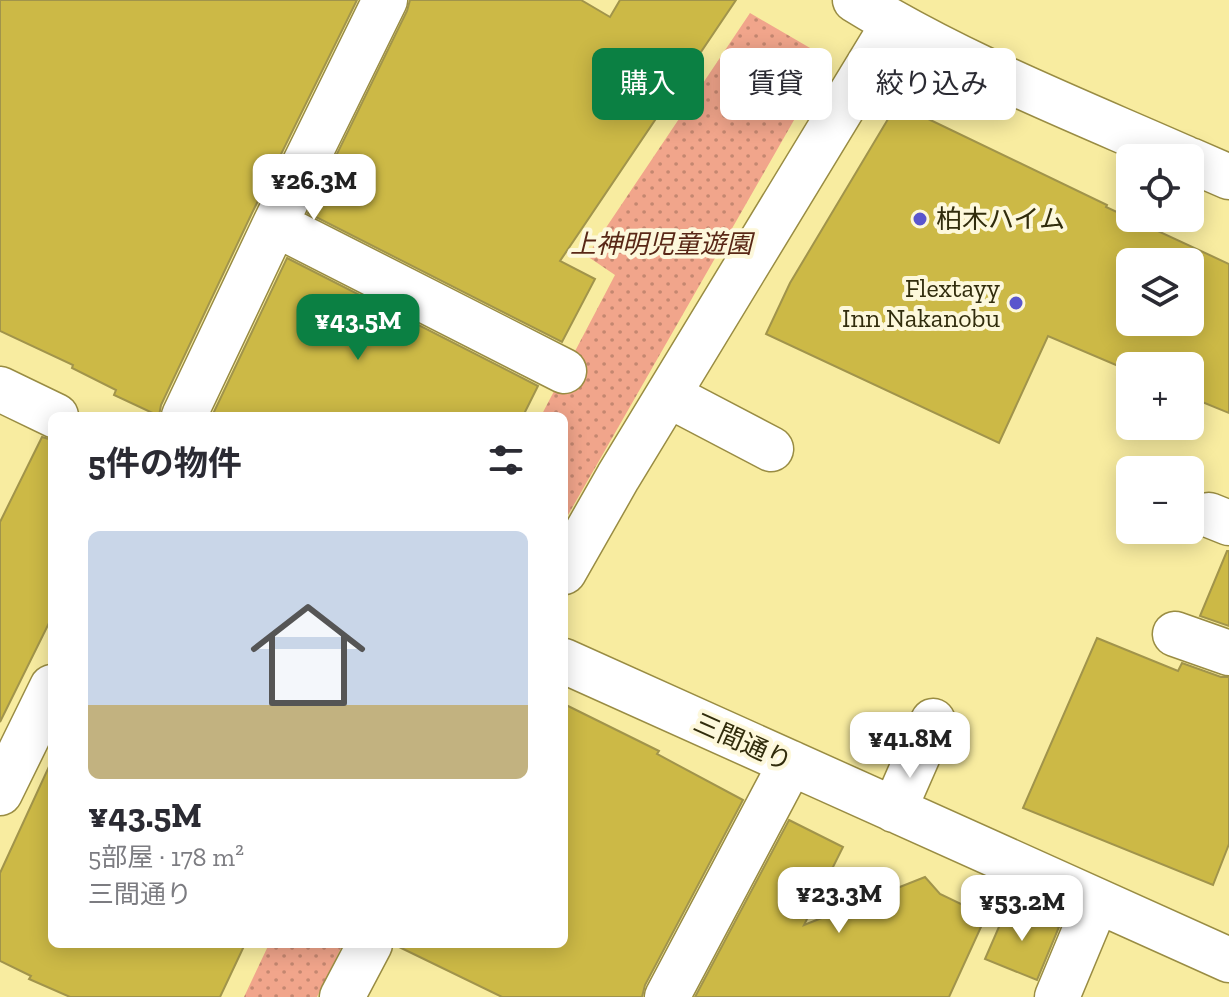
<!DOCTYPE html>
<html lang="ja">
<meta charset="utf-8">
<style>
:root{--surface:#fff;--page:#f7f7f7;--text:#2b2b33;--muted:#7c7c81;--accent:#0b8043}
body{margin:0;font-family:"Zilla Slab","Noto Sans JP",serif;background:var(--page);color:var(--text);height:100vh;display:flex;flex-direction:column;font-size:30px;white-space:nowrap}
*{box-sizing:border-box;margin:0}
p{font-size:26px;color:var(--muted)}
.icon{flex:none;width:44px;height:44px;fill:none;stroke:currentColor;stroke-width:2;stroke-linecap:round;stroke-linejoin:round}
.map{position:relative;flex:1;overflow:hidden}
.sheet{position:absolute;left:48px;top:412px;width:520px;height:536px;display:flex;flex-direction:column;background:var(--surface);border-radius:12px;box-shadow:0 4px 20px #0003}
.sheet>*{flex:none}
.guide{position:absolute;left:592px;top:48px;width:516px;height:72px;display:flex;gap:16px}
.fabs{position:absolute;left:1116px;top:144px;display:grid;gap:16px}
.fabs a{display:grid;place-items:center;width:88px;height:88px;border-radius:12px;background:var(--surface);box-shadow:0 4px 20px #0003;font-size:40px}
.price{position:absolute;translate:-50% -68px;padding:0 18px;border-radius:16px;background:#fff;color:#222;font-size:26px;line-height:52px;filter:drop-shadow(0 2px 4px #0008)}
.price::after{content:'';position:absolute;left:50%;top:48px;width:24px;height:18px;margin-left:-12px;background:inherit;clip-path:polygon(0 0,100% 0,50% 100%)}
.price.current{background:var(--accent);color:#fff}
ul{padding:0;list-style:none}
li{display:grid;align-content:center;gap:16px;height:424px;padding:0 40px}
li span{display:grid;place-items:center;height:248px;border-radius:12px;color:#555}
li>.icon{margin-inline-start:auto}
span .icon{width:144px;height:144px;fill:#fffc;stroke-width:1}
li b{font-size:34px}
h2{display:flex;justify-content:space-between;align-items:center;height:96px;padding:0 40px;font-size:34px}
.pill{padding:0 28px;border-radius:12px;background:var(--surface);box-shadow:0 4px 20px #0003;font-size:28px;line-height:72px}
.pill.current{background:var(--accent);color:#fff}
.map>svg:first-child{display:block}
.park{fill:url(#park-dots)}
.building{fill:#ccb946;stroke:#a1944b;stroke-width:2;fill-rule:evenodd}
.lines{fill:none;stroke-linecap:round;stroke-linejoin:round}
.minor-casing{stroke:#998c43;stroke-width:47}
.minor{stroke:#fff;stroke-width:44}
.poi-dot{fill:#5a56cd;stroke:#fdf8db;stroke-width:3}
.labels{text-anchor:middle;stroke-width:8;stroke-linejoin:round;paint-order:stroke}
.poi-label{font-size:26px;fill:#312c0c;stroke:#fdf8db;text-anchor:start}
.park-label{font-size:26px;font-style:italic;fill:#592716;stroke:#fdf8db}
.street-label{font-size:26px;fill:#312c0c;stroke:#fdf8db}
</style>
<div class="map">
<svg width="1229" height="997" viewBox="0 0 1229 997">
<defs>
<pattern id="park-dots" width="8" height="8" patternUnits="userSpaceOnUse" patternTransform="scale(2)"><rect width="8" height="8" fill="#f1a58b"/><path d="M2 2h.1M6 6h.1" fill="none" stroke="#c48770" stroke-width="1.8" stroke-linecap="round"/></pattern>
</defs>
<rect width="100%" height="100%" fill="#f8eca0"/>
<path class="park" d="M 750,13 L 829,59 L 564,522 L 564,416 L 541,416 L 615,275 L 587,256 Z
M 269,944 L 343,944 L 317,997 L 244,997 Z"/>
<path class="building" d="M 0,0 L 357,0 L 252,213 L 161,405 L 159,416 L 114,395 L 116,390 L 72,368 L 73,365 L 0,331 Z
M 410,0 L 581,0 L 610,17 L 620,0 L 736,0 L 560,261 L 595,279 L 562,342 L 308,213 L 407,11 Z
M 897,104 L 1107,205 L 1106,207 L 1229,264 L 1229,413 L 1190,397 L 1190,366 L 1130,366 L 1130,371 L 1048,336 L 999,443 L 766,334 L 790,283 ZM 1130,262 L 1190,262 L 1190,322 L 1130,322 Z
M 287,258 L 538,386 L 523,416 L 212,416 Z
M 42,437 L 52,440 L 52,617 L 0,722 L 0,522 Z
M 1227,551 L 1229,551 L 1229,626 L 1200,616 Z
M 1097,638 L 1178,671 L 1182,663 L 1221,677 L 1229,677 L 1229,844 L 1213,885 L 1023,808 Z
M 564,704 L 659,751 L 657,754 L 743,800 L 645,985 L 642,997 L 502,997 L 395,945 L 564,944 Z
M 52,760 L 52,944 L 245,944 L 220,997 L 70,997 L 29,979 L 31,976 L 0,961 L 0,873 Z
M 789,820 L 843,847 L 804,925 L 925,877 L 940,894 L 986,916 L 949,997 L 695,997 Z
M 1008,906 L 1059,927 L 1037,980 L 985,959 Z"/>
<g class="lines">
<defs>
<path id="minor" d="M 855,0 C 959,64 1074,109 1185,158
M 1190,160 L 1229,177
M 275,224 L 564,371
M 0,389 L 56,416
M 668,395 L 771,449
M 184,416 L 275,224 L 385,0
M 1209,515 L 1229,523
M 564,572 L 618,477 L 894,23
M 1175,634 L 1229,653
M 564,661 L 1229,960
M 0,793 L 52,687
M 894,810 L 933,721
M 342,997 L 370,944
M 667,997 L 791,763
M 1057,997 L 1097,901"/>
</defs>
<use href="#minor" class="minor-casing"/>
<use href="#minor" class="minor"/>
</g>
<g class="poi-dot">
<circle cx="920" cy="219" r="8"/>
<circle cx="1016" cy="303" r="8"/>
</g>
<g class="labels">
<g class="poi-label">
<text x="936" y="228">柏木ハイム</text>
<text x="1000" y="297" text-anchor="end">Flextayy<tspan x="1000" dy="30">Inn Nakanobu</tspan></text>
</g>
<g class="park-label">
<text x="661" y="253">上神明児童遊園</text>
</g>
<g class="street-label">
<text transform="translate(743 742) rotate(24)" y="9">三間通り</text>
</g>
</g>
</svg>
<div class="fabs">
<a><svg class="icon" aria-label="locate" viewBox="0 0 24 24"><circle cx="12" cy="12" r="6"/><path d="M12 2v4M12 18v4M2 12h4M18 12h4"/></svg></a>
<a><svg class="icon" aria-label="layers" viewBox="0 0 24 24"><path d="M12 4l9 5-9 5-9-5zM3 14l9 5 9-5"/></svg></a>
<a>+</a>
<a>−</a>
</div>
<b class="price" style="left:314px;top:222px">¥26.3M</b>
<b class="price current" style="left:358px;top:362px">¥43.5M</b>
<b class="price" style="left:910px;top:780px">¥41.8M</b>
<b class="price" style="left:839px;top:935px">¥23.3M</b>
<b class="price" style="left:1022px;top:943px">¥53.2M</b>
<div class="guide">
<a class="pill current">購入</a>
<a class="pill">賃貸</a>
<a class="pill">絞り込み</a>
</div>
<section class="sheet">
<h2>5件の物件<svg class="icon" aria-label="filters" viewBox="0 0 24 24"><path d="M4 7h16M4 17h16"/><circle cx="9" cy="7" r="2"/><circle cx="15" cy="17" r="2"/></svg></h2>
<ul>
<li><span style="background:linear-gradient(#c9d6e8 70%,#c2b280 0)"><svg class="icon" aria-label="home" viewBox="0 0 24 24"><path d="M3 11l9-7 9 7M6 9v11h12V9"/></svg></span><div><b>¥43.5M</b><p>5部屋 · 178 m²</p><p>三間通り</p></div></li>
</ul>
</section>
</div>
